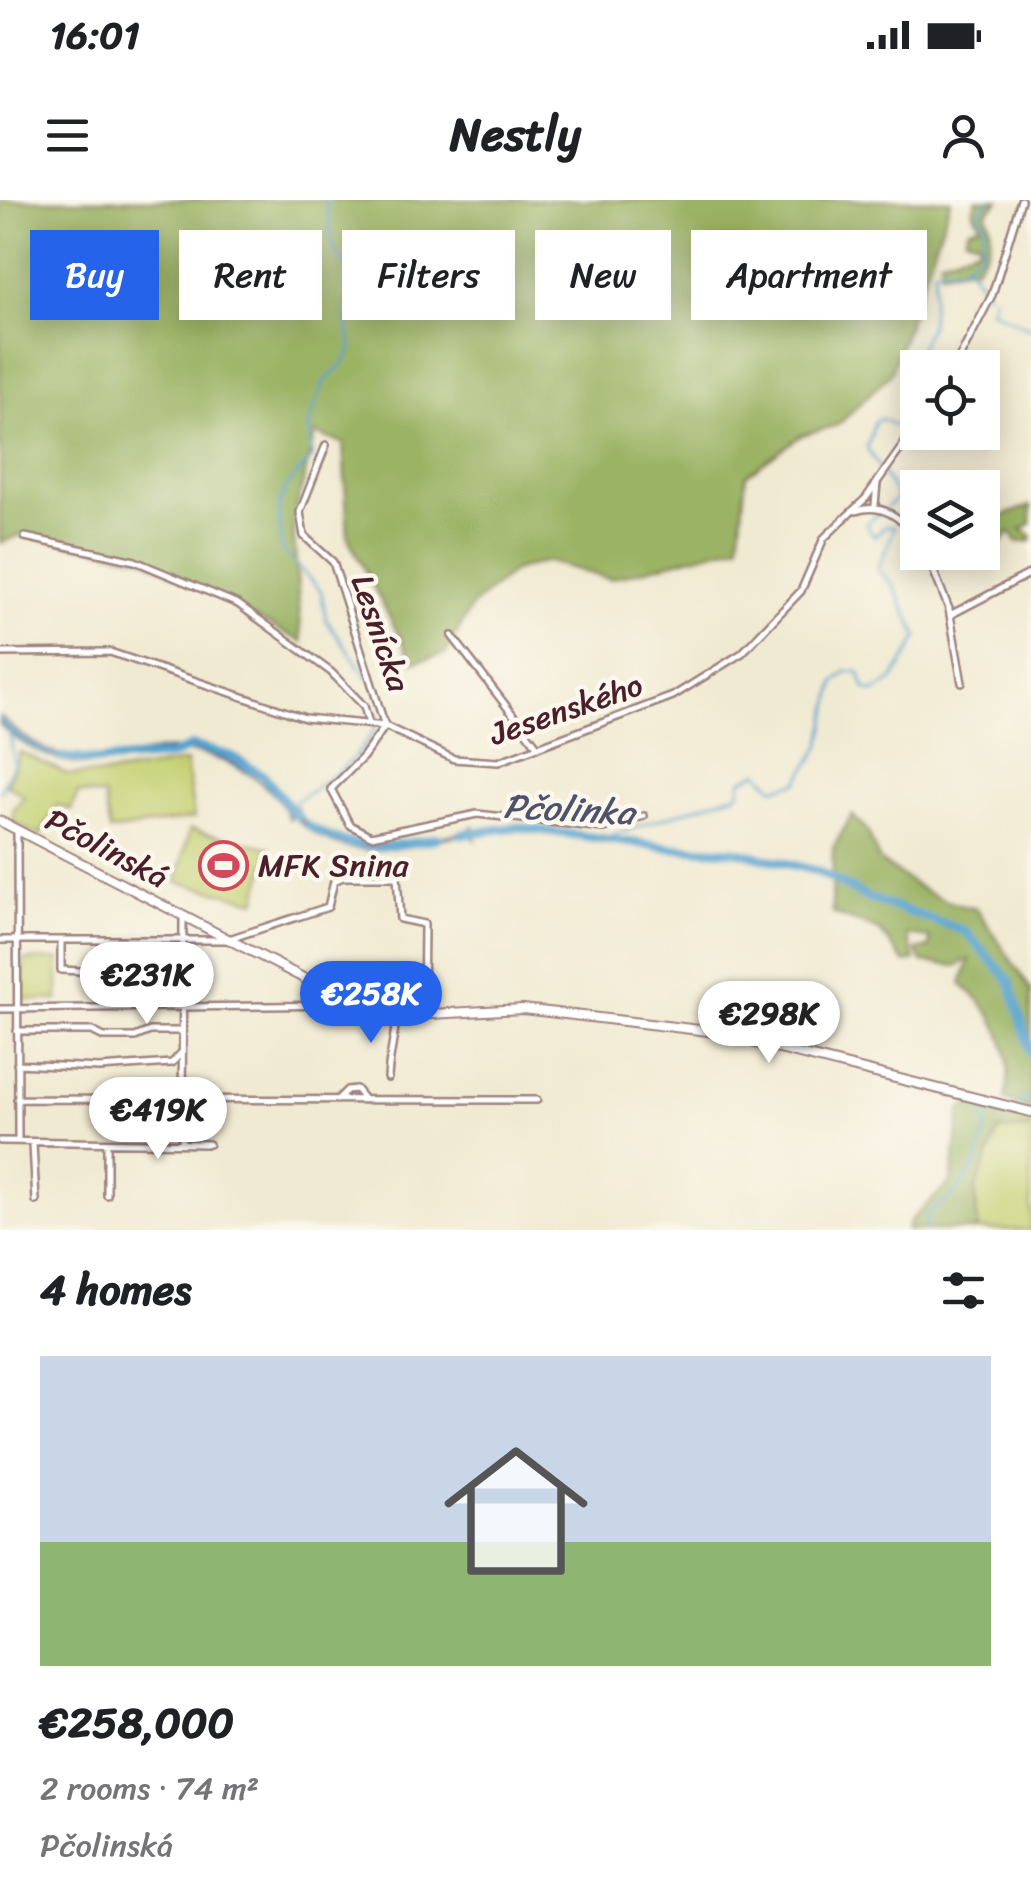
<!DOCTYPE html>
<meta charset="utf-8">
<style>
:root{--surface:#fff;--page:#f2f2f2;--text:#202124;--muted:#757577;--accent:#2563eb}
body{margin:0;font-family:Sriracha,sans-serif;background:var(--page);color:var(--text);height:100vh;display:flex;flex-direction:column;font-size:38px;white-space:nowrap}
*{box-sizing:border-box;margin:0}
p{font-size:32px;color:var(--muted)}
.icon{flex:none;width:55px;height:55px;fill:none;stroke:currentColor;stroke-width:2;stroke-linecap:round;stroke-linejoin:round}
.map{position:relative;height:1030px;overflow:hidden}
.panel{display:flex;flex-direction:column;background:var(--surface);flex:1}
.panel>*{flex:none}
.top-card{position:absolute;left:30px;top:30px;width:972px;height:90px;display:flex;gap:20px}
.tools{position:absolute;left:900px;top:150px;display:grid;gap:20px}
.tools a{display:grid;place-items:center;width:100px;height:100px;border-radius:0px;background:var(--surface);box-shadow:0 5px 25px #0003;font-size:50px}
.price{position:absolute;translate:-50% -85px;padding:0 22px;border-radius:35px;background:#fff;color:#222;font-size:32px;line-height:65px;filter:drop-shadow(0 2px 5px #0008)}
.price::after{content:'';position:absolute;left:50%;top:60px;width:30px;height:22px;margin-left:-15px;background:inherit;clip-path:polygon(0 0,100% 0,50% 100%)}
.price.current{background:var(--accent);color:#fff}
ul{padding:0;list-style:none}
li{display:grid;align-content:center;gap:20px;height:530px;padding:0 40px}
li span{display:grid;place-items:center;height:310px;border-radius:0px;color:#555}
li>.icon{margin-inline-start:auto}
span .icon{width:180px;height:180px;fill:#fffc;stroke-width:1}
li b{font-size:42px}
h2{display:flex;justify-content:space-between;align-items:center;height:120px;padding:0 40px;font-size:42px}
.chip{padding:0 35px;border-radius:0px;background:var(--surface);box-shadow:0 5px 25px #0003;font-size:35px;line-height:90px}
.chip.current{background:var(--accent);color:#fff}
.status{display:flex;justify-content:space-between;align-items:center;height:70px;padding:0 50px;background:var(--surface);direction:ltr}
.status svg{height:28px;fill:currentColor}
header{display:flex;justify-content:space-between;align-items:center;height:130px;padding:0 40px;background:var(--surface);font-size:45px;font-weight:700}
.map>svg:first-child{display:block}
.green{fill:#c4d173;stroke:#87784f;stroke-width:2.5}
.forest{fill:#9bb365;stroke:#726948;stroke-width:2.5}
.water{fill:#55a2ce;stroke:#50607c;stroke-width:2.5}
.lines{fill:none;stroke-linecap:round;stroke-linejoin:round}
.stream{stroke:#55a2ce;stroke-width:2.5}
.river{stroke:#55a2ce;stroke-width:9}
.minor-casing{stroke:#9e847e;stroke-width:10}
.major-casing{stroke:#9e847e;stroke-width:12}
.minor{stroke:#fff;stroke-width:5}
.major{stroke:#fff;stroke-width:8}
.labels{text-anchor:middle;stroke-width:9;stroke-linejoin:round;paint-order:stroke}
.street-label{font-size:32px;fill:#4a1f2b;stroke:#fbf7ec}
.poi-label{font-size:32px;fill:#4a1f2b;stroke:#fbf7ec;text-anchor:start}
.water-label{font-size:35px;font-style:italic;fill:#4e536c;stroke:#fbf7ec}
</style>
<div class="status"><b>16:01</b><svg viewBox="0 0 49 12"><path d="M0 12V9h3v3zM5 12V6h3v6zM10 12V3h3v9zM15 12V0h3v12zM26 1h20v11H26zM47 4h2v5h-2z"/></svg></div>
<header><svg class="icon" aria-label="menu" viewBox="0 0 24 24"><path d="M4 6h16M4 12h16M4 18h16"/></svg>Nestly<svg class="icon" aria-label="person" viewBox="0 0 24 24"><circle cx="12" cy="8" r="4"/><path d="M4 21q1-7 8-7t8 7"/></svg></header>
<div class="map">
<svg width="1031" height="1030" viewBox="0 0 1031 1030">
<rect width="100%" height="100%" fill="#fbf7ec"/>
<filter id="ink" filterUnits="userSpaceOnUse"><feTurbulence type="fractalNoise" baseFrequency=".01" numOctaves="2"/><feDisplacementMap in="SourceGraphic" scale="20" xChannelSelector="R" yChannelSelector="G"/><feConvolveMatrix kernelMatrix="1 2 1 2 8 2 1 2 1" color-interpolation-filters="sRGB"/></filter>
<filter id="wash" filterUnits="userSpaceOnUse"><feTurbulence type="fractalNoise" baseFrequency=".0048" numOctaves="4" result="noise"/><feDisplacementMap in="SourceGraphic" scale="40" xChannelSelector="R" yChannelSelector="G"/><feGaussianBlur stdDeviation="2.25" result="paint"/><feColorMatrix in="noise" values="0 0 0 0 0 0 0 0 0 0 0 0 0 0 0 0 0 1.4 0 .05"/><feComposite in="paint" operator="in"/></filter>
<g filter="url(#wash)">
<rect width="100%" height="100%" fill="#f1ead2"/>
<path class="green" d="M 20,552 L 67,574 L 101,575 L 186,562 L 194,618 L 110,631 L 104,596 L 78,593 L 71,610 L 57,605 L 40,636 L 12,622 L 14,609 L 24,596 L 7,585 Z
M 190,629 L 270,648 L 256,701 L 177,682 Z
M 59,759 L 58,800 L 23,799 L 23,760 Z
M 1031,929 L 1031,1030 L 978,1030 L 975,990 L 998,930 Z"/>
<path class="forest" d="M 0,0 L 951,0 L 891,173 L 838,225 L 802,235 L 746,275 L 739,345 L 609,379 L 547,361 L 513,371 L 472,406 L 445,454 L 413,462 L 348,338 L 343,243 L 315,234 L 293,323 L 302,442 L 142,358 L 20,335 L 0,343 Z
M 976,0 L 999,0 L 986,13 C 995,35 991,47 976,66 L 941,72 L 940,60 L 979,47 L 979,41 L 965,37 L 969,28 L 980,25 L 973,11 Z
M 1031,305 L 1031,324 L 1021,329 L 1031,335 L 1031,341 L 1017,342 L 1010,332 L 1001,344 L 991,345 L 993,335 L 988,328 L 1000,317 Z
M 852,615 L 867,630 L 880,661 C 911,683 937,702 977,709 L 1031,790 L 1031,911 L 1005,899 C 1017,853 996,811 961,784 L 970,759 L 956,766 L 922,762 L 916,750 L 929,748 L 930,738 L 907,735 L 915,760 L 905,763 L 880,731 L 832,713 L 833,648 Z
M 973,903 L 1031,916 L 1031,929 L 998,931 L 975,990 L 978,1030 L 907,1030 L 910,1021 L 951,982 L 961,910 Z"/>
<path class="water" d="M 0,516 C 34,551 75,567 125,558 C 142,555 160,548 178,549 C 225,551 257,576 289,609 L 297,608 C 299,616 308,624 316,631 C 359,669 419,638 467,632 L 474,625 L 475,640 L 469,634 C 397,641 355,673 292,616 L 289,619 C 275,580 216,550 174,551 C 143,552 114,566 82,564 C 50,561 21,545 0,525 Z"/>
<g class="lines">
<path class="stream" d="M 326,0 L 333,47 L 351,72 L 347,123 L 352,149 L 342,166 L 324,182 L 309,224 L 312,258 L 287,286 L 279,305 L 281,349 L 321,391 L 326,420 L 368,478
M 968,65 L 987,93
M 991,107 L 994,97
M 990,109 L 1031,129
M 886,308 L 898,298 L 867,248 L 875,221 L 882,219 L 901,229 L 908,173 L 930,125 L 935,69 L 961,67 L 981,53 L 985,25 L 979,13 L 989,0
M 0,592 L 14,563 L 10,533
M 294,609 L 295,602 C 326,581 372,554 379,514
M 601,639 L 739,593 L 741,581 L 758,572 L 774,588 L 797,583 L 821,545 L 835,482 L 847,471 L 859,472 L 865,489 L 874,492 L 893,480 L 918,437 L 893,385 L 878,369 L 895,327 L 885,326 L 874,337 L 866,324 L 880,313
M 928,1030 L 924,1017 L 955,994 L 975,967 L 987,926 L 983,913 L 1008,916 L 1031,893"/>
<path class="river" d="M 61,557 L 99,561 L 170,556 L 193,546 L 231,556 L 264,576 L 297,616
M 309,626 C 351,653 390,648 437,638
M 462,634 L 517,627 L 672,648 L 736,651 L 817,671 L 868,698 L 965,731 L 1010,781 L 1031,853"/>
</g>
</g>
<g filter="url(#ink)">
<g class="lines">
<defs>
<path id="minor" d="M 954,168 L 992,95 L 1021,0
M 326,245 L 300,312 L 304,336 L 333,362 L 385,526 L 363,557 L 331,589 L 350,625 L 371,636 L 477,614 L 604,628 L 644,616
M 875,305 L 877,283
M 856,311 C 882,302 899,317 918,337
M 25,337 L 135,361 L 238,404 L 331,472 L 364,506 L 369,524
M 926,352 L 949,409 L 962,483
M 950,415 L 1031,373
M 452,436 L 538,547
M 0,453 L 110,452 L 305,518 L 385,526 L 454,559 L 498,562 L 673,496 L 742,453 L 801,391 L 824,338 L 866,298 L 918,224
M 17,629 L 18,941
M 0,740 L 226,740 L 328,707 L 334,681 L 343,677 L 397,677 L 400,719 L 424,724 L 423,814
M 61,740 L 61,770 L 80,771
M 0,809 L 350,805
M 17,831 L 92,831 L 104,837 L 135,837 L 150,831 L 182,831
M 17,864 L 99,868 L 172,863 L 182,852
M 388,878 C 389,855 395,838 396,816
M 17,899 L 537,900
M 337,900 L 347,890 L 356,889 L 364,899
M 0,941 L 209,944
M 33,944 L 36,1001
M 182,944 L 183,716
M 107,995 L 107,945"/>
<path id="major" d="M 0,621 L 369,812 L 396,816 L 523,809 L 708,831 L 1031,912"/>
</defs>
<use href="#minor" class="minor-casing"/>
<use href="#major" class="major-casing"/>
<use href="#minor" class="minor"/>
<use href="#major" class="major"/>
</g>
</g>
<defs>
<symbol id="stadium-ring" viewBox="-11 -11 22 22"><circle r="9.5" fill="#fbf7ec" stroke="#d1495b" stroke-width="1.5"/><path d="M0-5a6.5 5 0 1 0 0 10a6.5 5 0 1 0 0-10ZM-3.5-1.8h7v3.6h-7Z" fill="#d1495b"/></symbol>
</defs>
<g fill-rule="evenodd">
<use href="#stadium-ring" x="196" y="638" width="55" height="55"/>
</g>
<g class="labels">
<g class="street-label">
<text transform="translate(381 433) rotate(71)" y="11">Lesnícka</text>
<text transform="translate(566 509) rotate(-19)" y="11">Jesenského</text>
<text transform="translate(107 648) rotate(28)" y="11">Pčolinská</text>
</g>
<g class="poi-label">
<text x="258" y="676">MFK Snina</text>
</g>
<g class="water-label">
<text transform="translate(569 609) rotate(3)" y="12">Pčolinka</text>
</g>
</g>
</svg>
<div class="tools">
<a><svg class="icon" aria-label="locate" viewBox="0 0 24 24"><circle cx="12" cy="12" r="6"/><path d="M12 2v4M12 18v4M2 12h4M18 12h4"/></svg></a>
<a><svg class="icon" aria-label="layers" viewBox="0 0 24 24"><path d="M12 4l9 5-9 5-9-5zM3 14l9 5 9-5"/></svg></a>
</div>
<b class="price" style="left:147px;top:827px">€231K</b>
<b class="price current" style="left:371px;top:846px">€258K</b>
<b class="price" style="left:769px;top:866px">€298K</b>
<b class="price" style="left:158px;top:962px">€419K</b>
<div class="top-card">
<a class="chip current">Buy</a>
<a class="chip">Rent</a>
<a class="chip">Filters</a>
<a class="chip">New</a>
<a class="chip">Apartment</a>
</div>
</div>
<section class="panel">
<h2>4 homes<svg class="icon" aria-label="filters" viewBox="0 0 24 24"><path d="M4 7h16M4 17h16"/><circle cx="9" cy="7" r="2"/><circle cx="15" cy="17" r="2"/></svg></h2>
<ul>
<li><span style="background:linear-gradient(#c9d6e8 60%,#8fb573 0)"><svg class="icon" aria-label="home" viewBox="0 0 24 24"><path d="M3 11l9-7 9 7M6 9v11h12V9"/></svg></span><div><b>€258,000</b><p>2 rooms · 74 m²</p><p>Pčolinská</p></div></li>
</ul>
</section>
